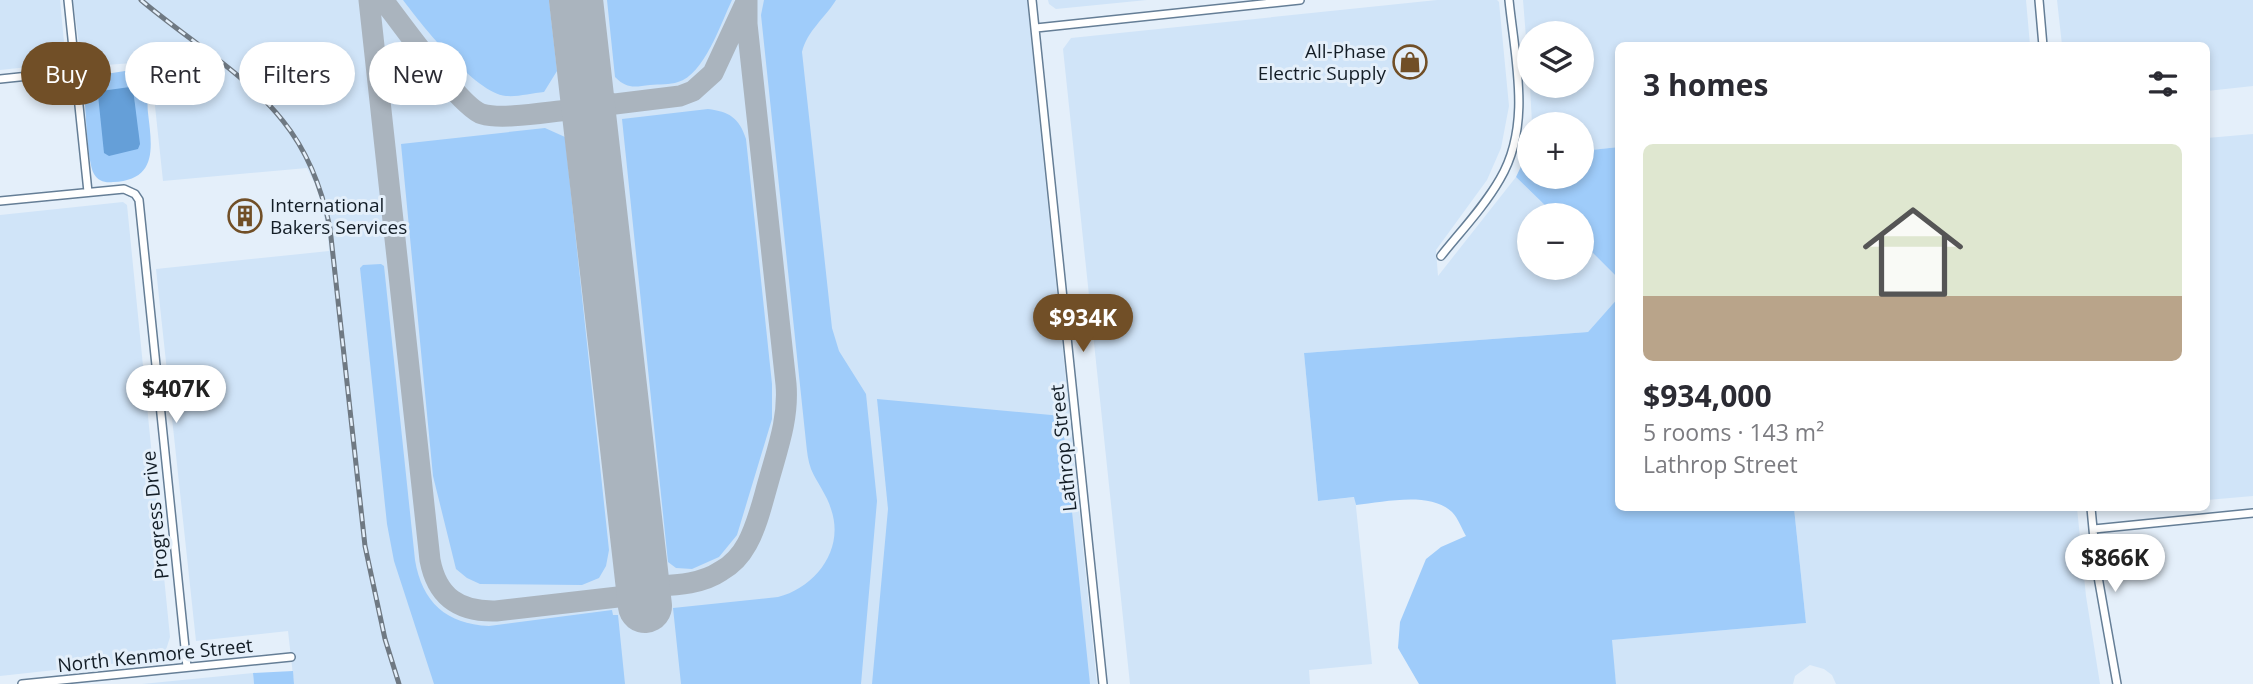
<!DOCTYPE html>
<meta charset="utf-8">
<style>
:root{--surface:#fff;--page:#f7f7f7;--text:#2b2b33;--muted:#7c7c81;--line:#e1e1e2;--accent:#714f27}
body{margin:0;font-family:"Open Sans",sans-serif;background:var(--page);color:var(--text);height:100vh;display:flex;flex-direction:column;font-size:26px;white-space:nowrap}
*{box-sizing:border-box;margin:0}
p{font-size:23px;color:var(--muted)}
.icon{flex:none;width:38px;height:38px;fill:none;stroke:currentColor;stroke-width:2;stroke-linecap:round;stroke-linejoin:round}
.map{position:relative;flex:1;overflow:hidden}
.panel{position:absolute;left:1615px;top:42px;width:595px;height:469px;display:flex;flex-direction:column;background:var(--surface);border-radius:10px;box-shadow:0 4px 10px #0003}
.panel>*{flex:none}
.guide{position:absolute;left:21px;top:42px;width:665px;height:63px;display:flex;gap:14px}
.tools{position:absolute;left:1517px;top:21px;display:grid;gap:14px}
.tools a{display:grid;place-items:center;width:77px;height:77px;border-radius:50%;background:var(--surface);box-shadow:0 4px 10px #0003;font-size:35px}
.price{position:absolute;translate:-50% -60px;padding:0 16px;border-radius:24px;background:#fff;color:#222;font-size:23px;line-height:46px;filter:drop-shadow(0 2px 4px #0008)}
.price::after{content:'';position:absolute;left:50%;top:42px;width:21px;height:16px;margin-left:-10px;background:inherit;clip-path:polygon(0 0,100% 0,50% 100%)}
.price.selected{background:var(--accent);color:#fff}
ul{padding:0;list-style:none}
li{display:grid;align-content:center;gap:14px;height:371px;padding:0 28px}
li+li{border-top:2px solid var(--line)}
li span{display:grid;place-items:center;height:217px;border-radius:10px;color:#555}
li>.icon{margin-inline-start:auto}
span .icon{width:126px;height:126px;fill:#fffc;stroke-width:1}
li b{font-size:30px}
h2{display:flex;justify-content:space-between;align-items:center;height:84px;padding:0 28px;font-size:30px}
.chip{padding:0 24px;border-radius:32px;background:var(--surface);box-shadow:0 4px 10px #0003;font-size:24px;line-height:63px}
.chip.selected{background:var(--accent);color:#fff}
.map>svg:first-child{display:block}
.built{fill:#d0e4f8}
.green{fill:#9fccfa}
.water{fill:#659fd8}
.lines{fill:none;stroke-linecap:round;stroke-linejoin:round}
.taxiway{stroke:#aab4be;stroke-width:21}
.runway{stroke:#aab4be;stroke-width:54}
.minor-casing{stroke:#657e96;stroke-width:10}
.minor{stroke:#fff;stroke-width:7}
.rail-casing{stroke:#6f7983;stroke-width:5}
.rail{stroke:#e4effa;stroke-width:2.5;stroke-dasharray:8;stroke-linecap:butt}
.labels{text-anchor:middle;stroke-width:6;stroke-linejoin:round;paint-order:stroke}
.poi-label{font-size:19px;fill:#131d26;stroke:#e4effa;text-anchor:end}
.street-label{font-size:19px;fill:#131d26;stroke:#e4effa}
</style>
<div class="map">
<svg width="2253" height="684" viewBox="0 0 2253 684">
<rect width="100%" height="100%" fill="#e4effa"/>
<path class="built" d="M 0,0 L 60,0 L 65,53 L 56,64 L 0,70 Z
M 73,0 L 1027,0 L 1097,684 L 294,684 L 288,631 L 196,641 L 156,269 L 329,251 L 328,232 L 317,188 L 307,168 L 163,181 L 152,78 L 145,69 L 134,63 L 91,66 L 81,58 Z
M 1048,0 L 1147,0 L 1056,9 L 1049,4 Z
M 1437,0 L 1497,0 L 1499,2 L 1509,106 L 1501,148 L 1487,180 L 1436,250 L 1438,276 L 1516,177 L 1555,215 L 1530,215 L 1530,268 L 1582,268 L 1582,242 L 1619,279 L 1619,297 L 1588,332 L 1304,353 L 1318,501 L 1355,497 L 1372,664 L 1309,670 L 1310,684 L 1130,684 L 1063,49 L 1071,38 Z
M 1523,0 L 2026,0 L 2030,45 L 1619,46 L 1619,147 L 1582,151 L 1582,124 L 1532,124 L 1530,86 L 1582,86 L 1582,33 L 1530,33 L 1529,75 Z
M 2057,0 L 2253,0 L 2253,86 L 2207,91 L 2207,46 L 2062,45 Z
M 2253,134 L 2253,496 L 2207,500 L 2207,138 Z
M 123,202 L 127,205 L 170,637 L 166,650 L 156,659 L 0,676 L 0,215 Z
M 1794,508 L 2077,508 L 2086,596 L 2100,684 L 1836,684 L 1832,675 L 1824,669 L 1810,665 L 1795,676 L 1793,684 L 1616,684 L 1611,640 L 1806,623 Z
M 253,673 L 254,684 L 142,684 Z"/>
<path class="green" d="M 403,0 L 549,0 L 557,71 L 544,92 C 532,93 518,97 506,96 C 475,93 422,25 403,0 Z
M 607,0 L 732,0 C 721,23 704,75 678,82 C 670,85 659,84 650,85 C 634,87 627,89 615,77 Z
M 764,0 L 836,0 C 825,18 807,31 802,52 L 832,328 L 839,351 L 866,394 L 877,501 L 861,684 L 681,684 L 673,608 L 778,597 C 816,587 845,549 831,509 C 827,495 817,483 811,469 C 808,461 807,452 806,442 L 761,15 Z
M 125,71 L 137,73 C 149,83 147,99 148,113 C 152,147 158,180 113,182 C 105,183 98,181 94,174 C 87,161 86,110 84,93 C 90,73 108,74 125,71 Z
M 708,109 C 729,112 739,117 746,139 L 772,384 L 772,419 L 737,535 L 719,557 L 692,569 L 676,568 L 668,562 L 622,119 Z
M 545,128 L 565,137 L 609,550 L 606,566 L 599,578 L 582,585 L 480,584 L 467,578 L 456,569 L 433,476 L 401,144 Z
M 1619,147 L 1619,279 L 1582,242 L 1582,215 L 1555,215 L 1516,177 L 1525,158 L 1529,157 L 1530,177 L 1582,177 L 1582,151 Z
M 381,264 L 384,266 L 415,560 C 422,602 446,624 489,626 L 612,610 L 613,615 L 618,615 L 625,684 L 434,684 L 394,561 L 387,524 L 360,268 L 363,265 Z
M 1619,297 L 1619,508 L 1794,508 L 1806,623 L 1612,640 L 1616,684 L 1419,684 L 1398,648 L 1400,622 L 1426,559 L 1441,547 L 1466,536 C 1462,529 1458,518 1452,512 C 1430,491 1384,502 1356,505 L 1354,497 L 1318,501 L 1304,353 L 1588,332 Z
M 877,399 L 1062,416 L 1090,684 L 872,684 L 888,509 Z
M 293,671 L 294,684 L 254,684 L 253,673 Z"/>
<path class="water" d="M 130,87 L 133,89 L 140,144 L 138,149 L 109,156 L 104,153 L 98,95 L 101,91 Z"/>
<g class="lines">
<path class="taxiway" d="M 369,0 L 430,560 C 437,597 459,612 496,611 L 644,594
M 383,0 C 400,22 461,108 482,114 C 502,120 547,112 569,110 L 579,100 L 585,75
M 585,75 L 597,96 L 604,102 L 615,104 L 680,96 L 693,91 L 713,73 L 745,4
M 643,587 C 669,585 699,586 721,571 C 732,565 741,555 747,544 C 757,526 762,504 768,483 C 777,450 789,419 786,384 L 747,24 L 747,0"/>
<path class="runway" d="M 576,0 L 645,606"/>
<defs>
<path id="minor" d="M 68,0 L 88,192
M 1032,0 L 1103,684
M 2039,0 L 2043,46
M 1036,28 L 1300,0
M 0,79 L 76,71
M 0,201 L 124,189 L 135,194 L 139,200 L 187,667
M 1441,256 C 1461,231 1484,207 1500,179 C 1532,125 1515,59 1509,0
M 2091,508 L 2097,571 L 2117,684
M 2094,529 L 2253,513
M 22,684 L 291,657"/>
</defs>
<use href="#minor" class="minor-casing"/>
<use href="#minor" class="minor"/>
<defs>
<path id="rail" d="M 141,0 C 188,40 245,73 283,121 C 308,152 322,189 330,228 L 365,546 L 385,639 L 399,684"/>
</defs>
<use href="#rail" class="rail-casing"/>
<use href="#rail" class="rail"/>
</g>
<defs>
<symbol id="shop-ring" viewBox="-11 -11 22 22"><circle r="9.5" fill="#e4effa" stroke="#714f27" stroke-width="1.5"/><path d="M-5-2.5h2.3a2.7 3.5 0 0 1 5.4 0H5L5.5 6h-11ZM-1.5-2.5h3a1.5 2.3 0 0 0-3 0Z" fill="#714f27"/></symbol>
<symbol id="building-ring" viewBox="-11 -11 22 22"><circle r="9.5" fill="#e4effa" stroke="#714f27" stroke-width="1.5"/><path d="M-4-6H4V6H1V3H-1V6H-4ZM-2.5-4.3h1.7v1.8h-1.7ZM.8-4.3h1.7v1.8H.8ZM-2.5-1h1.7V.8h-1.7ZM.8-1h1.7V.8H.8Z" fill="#714f27"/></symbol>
</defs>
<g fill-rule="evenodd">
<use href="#shop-ring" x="1391" y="43" width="38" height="38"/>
<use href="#building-ring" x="226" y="197" width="38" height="38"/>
</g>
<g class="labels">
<g class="poi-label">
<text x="1386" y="58">All-Phase<tspan x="1386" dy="22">Electric Supply</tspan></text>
<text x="270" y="212" text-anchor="start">International<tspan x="270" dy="22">Bakers Services</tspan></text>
</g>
<g class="street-label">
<text transform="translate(1063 448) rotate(-96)" y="7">Lathrop Street</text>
<text transform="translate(155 515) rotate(-96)" y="7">Progress Drive</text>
<text transform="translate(155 655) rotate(-6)" y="7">North Kenmore Street</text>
</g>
</g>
</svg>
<div class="tools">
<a><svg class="icon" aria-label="layers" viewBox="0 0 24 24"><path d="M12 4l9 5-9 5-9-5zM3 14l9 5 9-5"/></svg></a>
<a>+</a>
<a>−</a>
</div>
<b class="price selected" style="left:1083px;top:354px">$934K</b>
<b class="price" style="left:176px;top:425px">$407K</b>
<b class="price" style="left:2115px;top:594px">$866K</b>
<div class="guide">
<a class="chip selected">Buy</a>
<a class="chip">Rent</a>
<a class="chip">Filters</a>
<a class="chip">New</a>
</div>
<section class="panel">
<h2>3 homes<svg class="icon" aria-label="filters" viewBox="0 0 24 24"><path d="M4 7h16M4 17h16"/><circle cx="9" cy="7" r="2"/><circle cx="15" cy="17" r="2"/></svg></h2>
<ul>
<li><span style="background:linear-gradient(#dfe7d0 70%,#b9a48a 0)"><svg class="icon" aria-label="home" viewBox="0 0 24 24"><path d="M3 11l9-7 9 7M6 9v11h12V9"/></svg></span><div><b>$934,000</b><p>5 rooms · 143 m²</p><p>Lathrop Street</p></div></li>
</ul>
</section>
</div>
